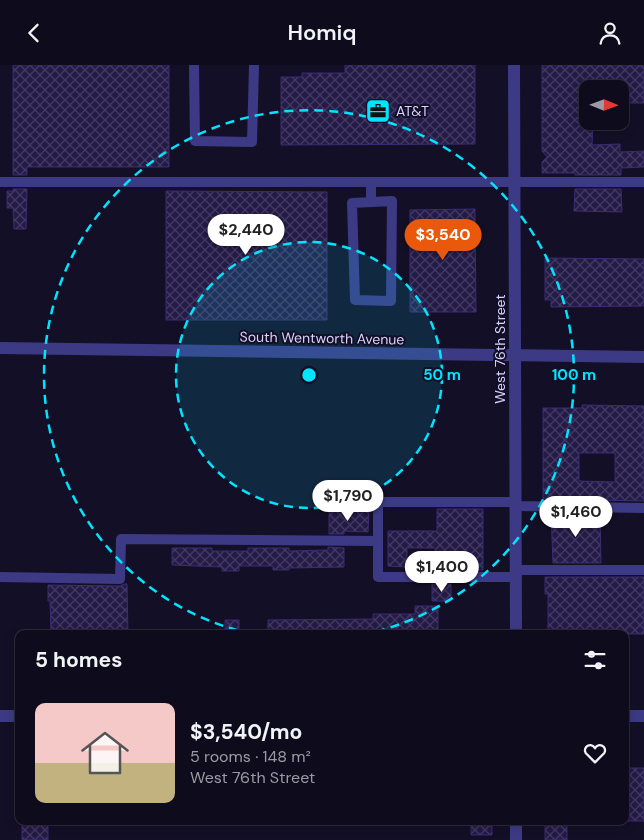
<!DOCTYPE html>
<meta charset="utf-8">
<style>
:root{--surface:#0e0b1c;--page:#171425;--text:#f1f3f6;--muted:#9b9ba3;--line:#2e2b3b;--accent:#ea580c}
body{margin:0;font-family:"DM Sans",sans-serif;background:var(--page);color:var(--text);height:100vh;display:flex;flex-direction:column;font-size:19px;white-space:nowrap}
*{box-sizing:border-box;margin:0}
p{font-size:16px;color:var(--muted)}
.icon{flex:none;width:28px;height:28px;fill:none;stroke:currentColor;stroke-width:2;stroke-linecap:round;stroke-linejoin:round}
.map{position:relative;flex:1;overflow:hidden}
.sheet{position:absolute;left:15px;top:565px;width:614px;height:195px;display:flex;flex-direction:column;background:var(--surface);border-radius:10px;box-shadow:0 2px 12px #0003,0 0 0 1px var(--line)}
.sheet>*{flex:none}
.needle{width:32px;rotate:91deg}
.controls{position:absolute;left:579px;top:15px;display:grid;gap:10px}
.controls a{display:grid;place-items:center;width:50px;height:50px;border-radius:10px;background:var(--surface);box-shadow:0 2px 12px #0003,0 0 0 1px var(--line);font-size:25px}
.price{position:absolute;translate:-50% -42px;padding:0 11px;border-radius:18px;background:#fff;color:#222;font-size:16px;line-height:32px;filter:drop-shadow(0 1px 2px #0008)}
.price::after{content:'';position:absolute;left:50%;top:30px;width:15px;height:11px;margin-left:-8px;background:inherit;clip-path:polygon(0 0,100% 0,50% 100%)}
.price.active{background:var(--accent);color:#fff}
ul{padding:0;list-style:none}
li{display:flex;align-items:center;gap:15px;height:125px;padding:0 20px}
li+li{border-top:1px solid var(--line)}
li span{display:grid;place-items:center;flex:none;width:140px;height:100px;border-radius:10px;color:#555}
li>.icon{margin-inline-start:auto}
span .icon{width:60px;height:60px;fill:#fffc;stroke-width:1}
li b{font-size:21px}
h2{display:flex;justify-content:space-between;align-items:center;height:60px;padding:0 20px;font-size:21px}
header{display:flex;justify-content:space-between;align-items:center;height:65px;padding:0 20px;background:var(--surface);font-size:22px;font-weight:600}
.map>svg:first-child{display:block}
.building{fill:url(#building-cross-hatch);stroke:#3b2d73;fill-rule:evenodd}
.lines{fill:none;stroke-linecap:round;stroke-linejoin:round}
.service{stroke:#3d3a85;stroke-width:10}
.minor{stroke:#3d3a85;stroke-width:12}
.tertiary{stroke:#3d3a85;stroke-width:12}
.ring{fill:none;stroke:#00e5ff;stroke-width:2.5;stroke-dasharray:9 6}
.labels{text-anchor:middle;stroke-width:4;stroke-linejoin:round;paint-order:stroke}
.poi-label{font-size:14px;fill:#d9d4ff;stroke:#130f26;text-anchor:start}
.street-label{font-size:14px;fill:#d9d4ff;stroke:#130f26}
.centre{fill:#00e5ff;stroke:#130f26;stroke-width:2.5}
.ring-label{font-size:15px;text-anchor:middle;font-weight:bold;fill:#00e5ff;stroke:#130f26;stroke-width:4;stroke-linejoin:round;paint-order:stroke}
</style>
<header><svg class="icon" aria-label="back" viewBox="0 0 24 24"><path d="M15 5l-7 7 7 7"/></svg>Homiq<svg class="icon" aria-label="person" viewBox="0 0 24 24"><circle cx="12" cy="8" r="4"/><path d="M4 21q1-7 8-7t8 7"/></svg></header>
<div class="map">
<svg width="644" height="775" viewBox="0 0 644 775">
<defs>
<pattern id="building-cross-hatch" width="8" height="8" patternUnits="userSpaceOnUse" patternTransform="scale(1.25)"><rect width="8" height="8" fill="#241b47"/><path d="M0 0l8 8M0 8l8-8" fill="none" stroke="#433b63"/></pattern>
</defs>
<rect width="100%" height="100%" fill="#130f26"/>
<path class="building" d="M 13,0 L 169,0 L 169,102 L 27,102 L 27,110 L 13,110 Z
M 345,0 L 475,0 L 475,79 L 281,80 L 281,12 L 302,12 L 302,8 L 345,8 Z
M 542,0 L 644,0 L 644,38 L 626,38 L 626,24 L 588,24 L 588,56 L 593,56 L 592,80 L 620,79 L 620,87 L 644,86 L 644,102 L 621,103 L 621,110 L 575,110 L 575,108 L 542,108 L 542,97 L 547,92 L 542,86 Z
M 13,124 L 27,124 L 26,164 L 14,164 L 13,143 L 7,143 L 7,126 L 13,126 Z
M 575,124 L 621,124 L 622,147 L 574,146 Z
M 166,126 L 327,127 L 327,255 L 166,255 Z
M 475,144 L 476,247 L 410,247 L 410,145 Z
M 545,193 L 644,194 L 644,241 L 551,242 L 551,235 L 545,235 Z
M 582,340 L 644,341 L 644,436 L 543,434 L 543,343 L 582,343 ZM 579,388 L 615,388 L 615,417 L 579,416 Z
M 437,444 L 483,444 L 483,505 L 436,505 L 435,483 L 407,483 L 407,502 L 388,501 L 388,466 L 437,466 Z
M 329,446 L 369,446 L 368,467 L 344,466 L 344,469 L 329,469 Z
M 551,448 L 600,449 L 601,498 L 553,498 Z
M 328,482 L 344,483 L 344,502 L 289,503 L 289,505 L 273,505 L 273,501 L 239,501 L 239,506 L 222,506 L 222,502 L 172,500 L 172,483 L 212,483 L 212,486 L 248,486 L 248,483 L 289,483 L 289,486 L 328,485 Z
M 545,512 L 644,512 L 644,569 L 548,569 L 548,529 L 545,529 Z
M 124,519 L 127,519 L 128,569 L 51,569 L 50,536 L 48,536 L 48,520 L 120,521 Z
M 432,519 L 451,519 L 451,536 L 432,536 Z
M 415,541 L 438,541 L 438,569 L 268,569 L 268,555 L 373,554 L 373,549 L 415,549 Z
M 225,555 L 239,555 L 239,569 L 225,569 Z
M 627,703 L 644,703 L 644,756 L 628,756 Z
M 22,756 L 48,756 L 48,775 L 22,775 Z
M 471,756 L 492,756 L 492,770 L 471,770 Z
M 545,756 L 567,756 L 567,775 L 545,775 Z"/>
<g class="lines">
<path class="service" d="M 194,0 L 195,76 L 252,77 L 254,0
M 0,117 L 644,117
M 371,117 L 371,137
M 392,136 L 391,236 L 355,235 L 352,138 Z
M 515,437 L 378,437 L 378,512 L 515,512
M 515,441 L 644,443
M 515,505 L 644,505
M 0,512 L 120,514 L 121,474 L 378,476"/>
<path class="minor" d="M 0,283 L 644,292
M 0,651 L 19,651
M 625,651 L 644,651"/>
<path class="tertiary" d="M 514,0 L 516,569
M 516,756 L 516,775"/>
</g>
<circle cx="309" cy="310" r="133" fill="#00e5ff" fill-opacity=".12"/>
<g class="ring">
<circle cx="309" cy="310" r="133"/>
<path d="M252 569A265 265 0 1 1 366 569"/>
</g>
<defs>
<symbol id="office-square" viewBox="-11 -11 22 22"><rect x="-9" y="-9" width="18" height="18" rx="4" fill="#00e5ff" stroke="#130f26"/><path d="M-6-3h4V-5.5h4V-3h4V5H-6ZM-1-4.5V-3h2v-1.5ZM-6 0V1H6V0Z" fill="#111"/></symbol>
</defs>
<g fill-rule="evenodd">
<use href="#office-square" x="364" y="32" width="28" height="28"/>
</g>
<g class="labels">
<g class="poi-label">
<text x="396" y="51">AT&amp;T</text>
</g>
<g class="street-label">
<text transform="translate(322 273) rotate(1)" y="5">South Wentworth Avenue</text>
<text transform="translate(500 284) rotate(-90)" y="5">West 76th Street</text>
</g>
</g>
<circle cx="309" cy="310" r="8" class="centre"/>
<g class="ring-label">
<text x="442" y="315">50 m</text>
<text x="574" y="315">100 m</text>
</g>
</svg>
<div class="controls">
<a><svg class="needle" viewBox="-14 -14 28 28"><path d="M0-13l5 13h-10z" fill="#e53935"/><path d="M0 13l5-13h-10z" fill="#9b9ba3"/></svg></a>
</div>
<b class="price" style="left:246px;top:191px">$2,440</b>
<b class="price active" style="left:443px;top:196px">$3,540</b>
<b class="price" style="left:348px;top:457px">$1,790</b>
<b class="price" style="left:576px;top:473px">$1,460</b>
<b class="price" style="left:442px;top:528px">$1,400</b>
<section class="sheet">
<h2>5 homes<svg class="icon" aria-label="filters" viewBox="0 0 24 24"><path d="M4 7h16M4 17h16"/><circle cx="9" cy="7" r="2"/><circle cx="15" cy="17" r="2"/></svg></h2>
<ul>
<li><span style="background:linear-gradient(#f6c9c9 60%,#c2b280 0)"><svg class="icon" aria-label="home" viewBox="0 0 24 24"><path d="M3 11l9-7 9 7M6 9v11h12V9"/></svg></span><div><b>$3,540/mo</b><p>5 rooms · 148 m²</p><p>West 76th Street</p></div><svg class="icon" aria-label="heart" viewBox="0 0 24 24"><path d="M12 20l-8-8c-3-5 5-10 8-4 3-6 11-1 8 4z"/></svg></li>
</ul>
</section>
</div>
